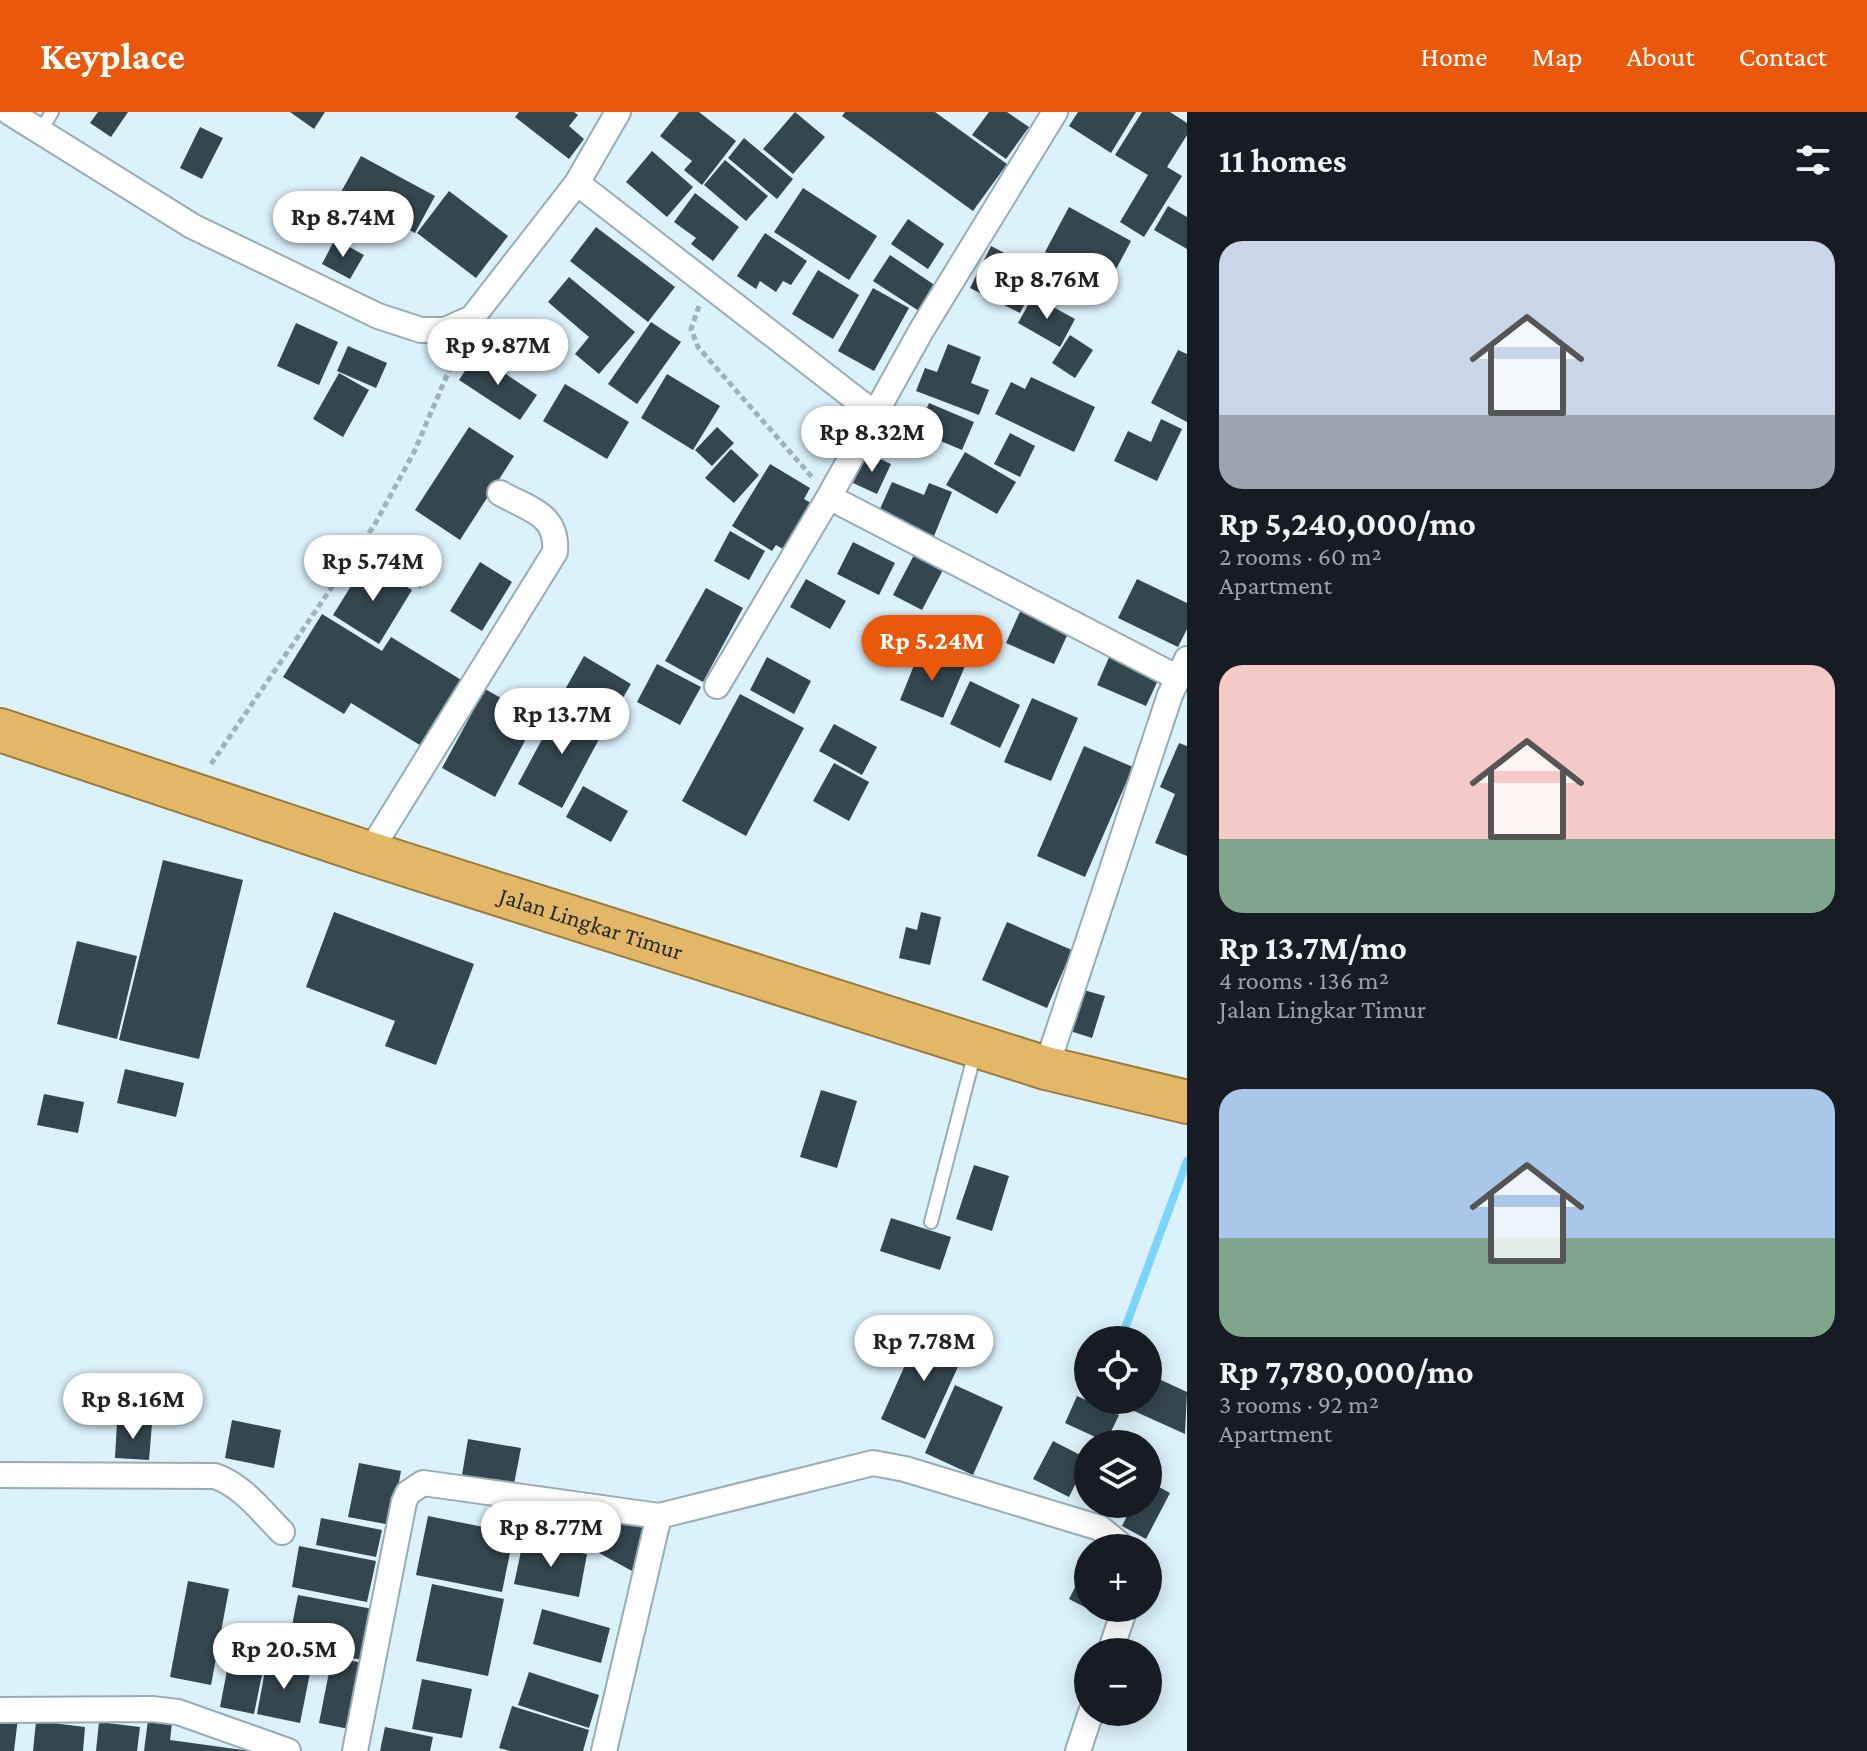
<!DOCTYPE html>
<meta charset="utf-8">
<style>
:root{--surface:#171b24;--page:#20242c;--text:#f1f3f6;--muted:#9ea1a6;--accent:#ea580c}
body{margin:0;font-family:"Crimson Pro",serif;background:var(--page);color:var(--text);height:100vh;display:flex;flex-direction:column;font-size:30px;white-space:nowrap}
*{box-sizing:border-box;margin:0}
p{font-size:26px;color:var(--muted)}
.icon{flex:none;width:44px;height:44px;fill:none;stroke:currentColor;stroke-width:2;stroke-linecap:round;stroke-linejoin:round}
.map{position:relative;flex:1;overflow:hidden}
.sheet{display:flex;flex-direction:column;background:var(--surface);width:680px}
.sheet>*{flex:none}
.controls{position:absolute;left:1074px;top:1214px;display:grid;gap:16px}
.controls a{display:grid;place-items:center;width:88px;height:88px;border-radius:50%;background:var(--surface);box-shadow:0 4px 20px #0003;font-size:40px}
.price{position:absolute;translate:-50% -68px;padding:0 18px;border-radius:28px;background:#fff;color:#222;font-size:26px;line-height:52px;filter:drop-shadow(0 2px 4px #0008)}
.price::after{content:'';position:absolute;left:50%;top:48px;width:24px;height:18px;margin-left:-12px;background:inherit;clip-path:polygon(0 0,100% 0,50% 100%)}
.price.current{background:var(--accent);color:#fff}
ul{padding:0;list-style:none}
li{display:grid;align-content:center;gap:16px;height:424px;padding:0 32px}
li span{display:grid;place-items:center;height:248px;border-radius:24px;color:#555}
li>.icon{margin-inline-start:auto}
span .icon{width:144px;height:144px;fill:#fffc;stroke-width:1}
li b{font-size:34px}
h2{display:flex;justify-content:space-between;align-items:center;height:96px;padding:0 32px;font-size:34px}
header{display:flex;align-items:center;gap:48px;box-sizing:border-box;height:112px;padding:0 40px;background:var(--accent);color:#fff}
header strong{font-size:38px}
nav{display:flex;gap:44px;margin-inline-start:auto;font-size:28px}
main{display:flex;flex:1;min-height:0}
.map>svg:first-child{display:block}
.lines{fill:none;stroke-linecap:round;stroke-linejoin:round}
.stream{stroke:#7ad4fc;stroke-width:8}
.building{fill:#34464f}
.service-casing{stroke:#98acb6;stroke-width:16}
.minor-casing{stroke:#98acb6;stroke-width:28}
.trunk-casing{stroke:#9b7a3b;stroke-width:46}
.path{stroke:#9fb1b9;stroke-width:5;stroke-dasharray:6 4;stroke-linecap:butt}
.service{stroke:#fff;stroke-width:12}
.minor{stroke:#fff;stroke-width:24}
.trunk{stroke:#e3b768;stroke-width:42}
.labels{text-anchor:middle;stroke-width:8;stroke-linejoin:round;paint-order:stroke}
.street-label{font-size:24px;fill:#222a2e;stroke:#fff}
</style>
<header>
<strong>Keyplace</strong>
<nav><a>Home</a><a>Map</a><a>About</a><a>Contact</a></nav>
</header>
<main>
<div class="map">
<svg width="1187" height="1639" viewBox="0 0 1187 1639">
<rect width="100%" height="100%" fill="#dbf1fb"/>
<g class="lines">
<path class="stream" d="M 1124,1219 L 1187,1049"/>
</g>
<path class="building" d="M 98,0 L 128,0 L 111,25 L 90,11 Z
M 290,0 L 325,0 L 314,17 Z
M 519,0 L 574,0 L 578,3 L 569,14 L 584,27 L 569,47 L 515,5 Z
M 679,0 L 699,0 L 736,29 L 702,73 L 684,58 L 692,49 L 660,24 Z
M 795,0 L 825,25 L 793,62 L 763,37 Z
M 845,0 L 935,0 L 1007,52 L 973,99 L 842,4 Z
M 989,0 L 1007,0 L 1029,15 L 1006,47 L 972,23 Z
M 1078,0 L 1136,0 L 1111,41 L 1069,14 Z
M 1142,0 L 1170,0 L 1187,11 L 1187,23 L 1167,55 L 1182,64 L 1144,125 L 1120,110 L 1148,63 L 1115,43 Z
M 200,15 L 223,26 L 202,67 L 180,56 Z
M 744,26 L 793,67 L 777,87 L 728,46 Z
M 652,39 L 693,75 L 667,105 L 626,70 Z
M 361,44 L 435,84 L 415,121 L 341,80 Z
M 725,48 L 768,84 L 746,109 L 704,73 Z
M 803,76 L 877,124 L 849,168 L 774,120 Z
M 449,79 L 508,124 L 476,166 L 417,121 Z
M 695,81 L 739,115 L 713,149 L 691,132 L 696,126 L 674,110 Z
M 1168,94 L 1187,105 L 1187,137 L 1154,118 Z
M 1069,95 L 1131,129 L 1107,174 L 1045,140 Z
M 908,107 L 944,132 L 928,157 L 891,132 Z
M 596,115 L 675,175 L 648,210 L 570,149 Z
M 765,121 L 807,149 L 791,173 L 783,169 L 776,180 L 760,169 L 756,177 L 737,164 Z
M 335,127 L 364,143 L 350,167 L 322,152 Z
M 991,134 L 1041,160 L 1020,201 L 970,176 Z
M 890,143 L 936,174 L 919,199 L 873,169 Z
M 818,158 L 859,183 L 833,227 L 792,202 Z
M 569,165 L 635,220 L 599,262 L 575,242 L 589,225 L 548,190 Z
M 873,176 L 909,196 L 874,259 L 838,239 Z
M 1033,184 L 1075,207 L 1060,235 L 1018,211 Z
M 651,210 L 681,230 L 637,292 L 608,272 Z
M 296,211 L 338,230 L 319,273 L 277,254 Z
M 1070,223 L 1093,238 L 1075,266 L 1052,251 Z
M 948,232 L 981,245 L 971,271 L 989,278 L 979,303 L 916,279 L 925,256 L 937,260 Z
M 348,234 L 387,251 L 376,276 L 337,259 Z
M 1178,238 L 1187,242 L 1187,310 L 1151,291 Z
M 476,242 L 537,283 L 520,308 L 459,268 Z
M 339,261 L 369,278 L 343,325 L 313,307 Z
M 667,262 L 720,294 L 693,338 L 641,306 Z
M 1031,265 L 1095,295 L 1074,340 L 995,302 L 1011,270 L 1025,277 Z
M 565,272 L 629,310 L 607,347 L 543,309 Z
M 929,291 L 974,310 L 962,338 L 917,319 Z
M 1161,307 L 1182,317 L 1157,369 L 1114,349 L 1128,319 L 1151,330 Z
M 469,315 L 514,344 L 460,428 L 415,398 Z
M 717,315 L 734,331 L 712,354 L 695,338 Z
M 1010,321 L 1035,334 L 1020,365 L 994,352 Z
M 731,337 L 759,363 L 734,391 L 705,366 Z
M 965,340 L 1016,370 L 997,402 L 946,373 Z
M 867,341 L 891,352 L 877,382 L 853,371 Z
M 770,352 L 810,376 L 804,387 L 816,394 L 788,440 L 776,433 L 772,439 L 732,414 Z
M 892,370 L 924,383 L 929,371 L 952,380 L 932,429 L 876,406 Z
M 730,419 L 765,439 L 749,468 L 714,449 Z
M 395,425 L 436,451 L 420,476 L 380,450 Z
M 853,430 L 895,451 L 879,483 L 837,462 Z
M 914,443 L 943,458 L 922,498 L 893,483 Z
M 366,450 L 412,478 L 379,532 L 333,503 Z
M 480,450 L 512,470 L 482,519 L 450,499 Z
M 806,467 L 846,489 L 830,517 L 790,495 Z
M 1137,467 L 1187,491 L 1187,517 L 1178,535 L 1118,506 Z
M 706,476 L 743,496 L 703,570 L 665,549 Z
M 1022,495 L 1070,517 L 1054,552 L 1006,531 Z
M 322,502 L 382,539 L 391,525 L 463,569 L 423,635 L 351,591 L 344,602 L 283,565 Z
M 921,536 L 965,554 L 943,606 L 900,588 Z
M 1110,543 L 1160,564 L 1146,594 L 1097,573 Z
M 584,544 L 631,572 L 610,608 L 563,581 Z
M 767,545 L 811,569 L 794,602 L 750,578 Z
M 657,552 L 701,575 L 680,613 L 637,590 Z
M 970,569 L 1020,593 L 1000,636 L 950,612 Z
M 485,577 L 537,606 L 495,685 L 442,656 Z
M 740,582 L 804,616 L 746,724 L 682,689 Z
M 1032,586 L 1078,606 L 1051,669 L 1004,650 Z
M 561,592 L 605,616 L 562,696 L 518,672 Z
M 834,612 L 877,635 L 862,663 L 819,639 Z
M 1179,631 L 1187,634 L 1187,744 L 1155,731 L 1175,682 L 1160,675 Z
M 1084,634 L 1133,655 L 1085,765 L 1037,744 Z
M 834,651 L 869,670 L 849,709 L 813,689 Z
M 583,674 L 628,699 L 611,730 L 566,705 Z
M 163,748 L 243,768 L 199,947 L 119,928 Z
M 334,800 L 474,852 L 436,953 L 385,934 L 395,909 L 306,875 Z
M 921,800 L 941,805 L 930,853 L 899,846 L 906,815 L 917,818 Z
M 1007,810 L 1072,838 L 1047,896 L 982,868 Z
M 77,829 L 137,844 L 117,927 L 57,912 Z
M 1080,877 L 1105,884 L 1092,926 L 1067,918 Z
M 125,957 L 184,971 L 176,1005 L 117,991 Z
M 821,978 L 857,989 L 837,1056 L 800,1045 Z
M 44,982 L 84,990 L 78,1021 L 37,1013 Z
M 974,1053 L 1009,1064 L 992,1119 L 956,1107 Z
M 891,1106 L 951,1125 L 940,1158 L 880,1139 Z
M 922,1215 L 967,1235 L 925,1327 L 881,1307 Z
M 1148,1262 L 1187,1280 L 1185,1322 L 1123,1294 L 1125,1288 L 1148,1288 Z
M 955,1273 L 1003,1295 L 973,1363 L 925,1341 Z
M 1077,1284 L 1119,1303 L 1106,1330 L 1065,1311 Z
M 232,1308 L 281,1318 L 274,1356 L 225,1346 Z
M 117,1310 L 152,1312 L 149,1348 L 115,1346 Z
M 468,1327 L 521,1336 L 514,1372 L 462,1363 Z
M 1053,1329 L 1088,1347 L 1069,1385 L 1033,1367 Z
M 359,1351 L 401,1359 L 391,1413 L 348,1405 Z
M 1148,1369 L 1170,1381 L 1146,1427 L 1122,1414 L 1133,1392 L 1148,1392 Z
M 620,1402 L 654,1420 L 632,1459 L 599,1441 Z
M 428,1404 L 514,1421 L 502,1480 L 416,1463 Z
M 321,1406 L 382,1418 L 376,1445 L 316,1433 Z
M 523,1430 L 587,1442 L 579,1485 L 514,1472 Z
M 299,1434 L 376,1449 L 367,1490 L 292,1475 Z
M 1088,1450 L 1088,1496 L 1113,1496 L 1108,1507 L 1069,1487 Z
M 188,1469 L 229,1477 L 211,1573 L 170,1565 Z
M 432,1472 L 504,1487 L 488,1564 L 416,1549 Z
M 298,1483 L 378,1498 L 368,1549 L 288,1534 Z
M 542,1497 L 610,1516 L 601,1551 L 533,1532 Z
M 234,1522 L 269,1528 L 254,1602 L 220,1595 Z
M 332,1545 L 368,1552 L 354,1618 L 319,1611 Z
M 267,1548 L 311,1556 L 300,1611 L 257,1602 Z
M 529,1560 L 599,1583 L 589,1616 L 518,1593 Z
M 422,1567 L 472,1577 L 462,1626 L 412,1617 Z
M 512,1594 L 589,1618 L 583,1639 L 510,1639 L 499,1636 Z
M 0,1604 L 18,1606 L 14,1639 L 0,1639 Z
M 148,1608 L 172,1611 L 170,1628 L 250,1639 L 144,1639 Z
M 36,1609 L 85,1615 L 83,1639 L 33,1639 Z
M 99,1610 L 140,1615 L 137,1639 L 96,1639 Z
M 385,1615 L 433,1625 L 430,1639 L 380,1639 Z"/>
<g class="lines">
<defs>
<path id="service" d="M 40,20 L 52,0
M 931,1110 L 975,940"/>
<path id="minor" d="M 9,0 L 192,114 L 378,204 L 421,218 L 445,218 L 472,206 L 577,71 L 618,0
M 577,71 L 875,302
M 829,385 L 1178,566
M 717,574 L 829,385 L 921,219 L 1055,0
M 369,741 L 555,440 C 558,402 530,398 500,381
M 1046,956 L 1170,583 L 1187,547
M 0,1363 L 215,1364 C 243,1374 261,1399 282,1420
M 1110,1540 L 1125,1496
M 0,1598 L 152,1597 L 178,1600 L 288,1639
M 355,1639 L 404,1390 L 408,1381 L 423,1371 L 659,1404
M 604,1639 L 659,1404 L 873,1351 L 905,1357 L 1100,1416 L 1124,1436
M 1078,1639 L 1091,1600"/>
<g id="trunk">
<path id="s1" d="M 0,618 L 369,741 L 1046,956 L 1187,990"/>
</g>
</defs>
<use href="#service" class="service-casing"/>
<use href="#minor" class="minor-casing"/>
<use href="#trunk" class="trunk-casing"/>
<path class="path" d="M 699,194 L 691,217 L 698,235 L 812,365
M 211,652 L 375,412 L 414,340 L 457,240"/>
<use href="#service" class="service"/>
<use href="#minor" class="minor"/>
<use href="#trunk" class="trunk"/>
</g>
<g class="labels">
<g class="street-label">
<text dy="8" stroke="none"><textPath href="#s1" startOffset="622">Jalan Lingkar Timur</textPath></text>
</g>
</g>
</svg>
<div class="controls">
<a><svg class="icon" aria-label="locate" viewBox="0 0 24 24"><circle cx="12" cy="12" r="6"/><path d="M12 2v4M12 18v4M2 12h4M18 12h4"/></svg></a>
<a><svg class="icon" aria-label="layers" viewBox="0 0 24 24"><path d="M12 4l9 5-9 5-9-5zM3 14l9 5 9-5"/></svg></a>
<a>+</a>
<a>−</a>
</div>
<b class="price" style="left:343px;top:147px">Rp 8.74M</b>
<b class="price" style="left:1047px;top:209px">Rp 8.76M</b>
<b class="price" style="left:498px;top:275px">Rp 9.87M</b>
<b class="price" style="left:872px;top:362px">Rp 8.32M</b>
<b class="price" style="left:373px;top:491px">Rp 5.74M</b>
<b class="price current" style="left:932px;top:571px">Rp 5.24M</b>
<b class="price" style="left:562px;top:644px">Rp 13.7M</b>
<b class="price" style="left:924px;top:1271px">Rp 7.78M</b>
<b class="price" style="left:133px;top:1329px">Rp 8.16M</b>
<b class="price" style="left:551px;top:1457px">Rp 8.77M</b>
<b class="price" style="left:284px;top:1579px">Rp 20.5M</b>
</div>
<section class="sheet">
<h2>11 homes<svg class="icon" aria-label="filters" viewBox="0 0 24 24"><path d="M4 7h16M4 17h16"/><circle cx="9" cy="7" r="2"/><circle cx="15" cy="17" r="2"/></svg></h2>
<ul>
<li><span style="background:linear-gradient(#c9d6e8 70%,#9aa5b1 0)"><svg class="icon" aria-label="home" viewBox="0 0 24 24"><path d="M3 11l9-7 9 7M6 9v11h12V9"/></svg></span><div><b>Rp 5,240,000/mo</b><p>2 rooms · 60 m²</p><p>Apartment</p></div></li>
<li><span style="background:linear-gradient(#f6c9c9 70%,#7fa58c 0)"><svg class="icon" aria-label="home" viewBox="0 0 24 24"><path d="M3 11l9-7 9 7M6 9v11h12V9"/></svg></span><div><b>Rp 13.7M/mo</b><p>4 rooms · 136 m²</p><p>Jalan Lingkar Timur</p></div></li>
<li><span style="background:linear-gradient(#a9c7e8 60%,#7fa58c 0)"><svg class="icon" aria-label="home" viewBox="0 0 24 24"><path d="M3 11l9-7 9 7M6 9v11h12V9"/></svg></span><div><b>Rp 7,780,000/mo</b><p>3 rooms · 92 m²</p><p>Apartment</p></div></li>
</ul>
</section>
</main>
